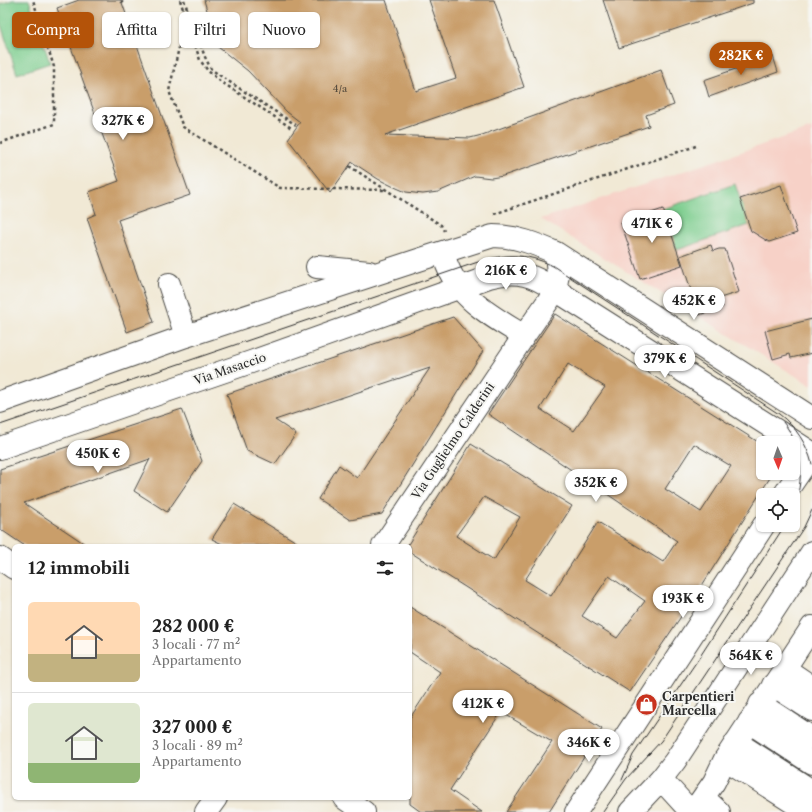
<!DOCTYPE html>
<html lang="it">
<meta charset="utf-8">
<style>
:root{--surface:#fff;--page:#f2f2f2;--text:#222;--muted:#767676;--line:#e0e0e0;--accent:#b45309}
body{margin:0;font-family:"Libre Caslon Text",serif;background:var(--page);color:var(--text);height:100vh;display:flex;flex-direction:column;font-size:15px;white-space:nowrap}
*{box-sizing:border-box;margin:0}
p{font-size:13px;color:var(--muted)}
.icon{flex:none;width:22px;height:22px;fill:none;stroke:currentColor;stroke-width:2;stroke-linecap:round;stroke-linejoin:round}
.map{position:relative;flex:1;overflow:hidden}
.drawer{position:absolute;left:12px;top:544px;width:400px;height:256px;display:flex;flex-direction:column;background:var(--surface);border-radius:6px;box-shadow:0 1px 3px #0004}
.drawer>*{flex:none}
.hud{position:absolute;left:12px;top:12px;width:400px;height:36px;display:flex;gap:8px}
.needle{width:26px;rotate:178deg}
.fabs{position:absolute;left:756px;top:436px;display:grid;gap:8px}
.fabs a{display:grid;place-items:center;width:44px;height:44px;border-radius:6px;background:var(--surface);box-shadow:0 1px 3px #0004;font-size:20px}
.price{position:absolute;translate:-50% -34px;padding:0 9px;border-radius:14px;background:#fff;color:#222;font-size:13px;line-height:26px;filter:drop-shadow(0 1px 2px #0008)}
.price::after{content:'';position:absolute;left:50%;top:24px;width:12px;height:9px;margin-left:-6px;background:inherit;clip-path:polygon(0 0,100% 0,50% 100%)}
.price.current{background:var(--accent);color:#fff}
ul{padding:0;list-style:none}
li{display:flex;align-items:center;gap:12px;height:100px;padding:0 16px}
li+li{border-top:1px solid var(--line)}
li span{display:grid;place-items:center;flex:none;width:112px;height:80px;border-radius:6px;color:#555}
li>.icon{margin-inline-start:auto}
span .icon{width:48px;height:48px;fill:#fffc;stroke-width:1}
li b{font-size:17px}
h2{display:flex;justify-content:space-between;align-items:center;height:48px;padding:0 16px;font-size:17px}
.tag{padding:0 14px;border-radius:6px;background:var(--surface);box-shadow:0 1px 3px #0004;font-size:14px;line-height:36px}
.tag.current{background:var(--accent);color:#fff}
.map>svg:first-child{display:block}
.built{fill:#f7d1c7}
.green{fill:#7ece8f;stroke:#547c5d}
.building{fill:#c99e6a;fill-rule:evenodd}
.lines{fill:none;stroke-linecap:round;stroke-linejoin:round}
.minor-casing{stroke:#494844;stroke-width:24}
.path{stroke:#494844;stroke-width:2.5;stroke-dasharray:3 3;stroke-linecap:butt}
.minor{stroke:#fff;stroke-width:22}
.tram{stroke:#2b2b2b;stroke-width:1}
.labels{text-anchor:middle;stroke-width:4;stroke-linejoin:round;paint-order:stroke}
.number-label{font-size:10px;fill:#52483b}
.street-label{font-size:12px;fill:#2b2b2b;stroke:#f6f6f2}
.poi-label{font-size:12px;font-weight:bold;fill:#2b2b2b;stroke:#f6f6f2;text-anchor:start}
</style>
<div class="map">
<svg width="812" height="812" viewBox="0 0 812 812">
<rect width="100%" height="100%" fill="#f6f6f2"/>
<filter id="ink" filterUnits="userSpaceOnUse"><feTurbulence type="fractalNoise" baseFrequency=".025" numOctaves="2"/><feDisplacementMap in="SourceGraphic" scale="8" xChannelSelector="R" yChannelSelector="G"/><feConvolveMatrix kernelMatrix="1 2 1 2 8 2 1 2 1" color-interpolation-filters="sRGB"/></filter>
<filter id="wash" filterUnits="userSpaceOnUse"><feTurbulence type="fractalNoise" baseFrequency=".012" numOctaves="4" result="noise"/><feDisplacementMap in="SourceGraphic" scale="16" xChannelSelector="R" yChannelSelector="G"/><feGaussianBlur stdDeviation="0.9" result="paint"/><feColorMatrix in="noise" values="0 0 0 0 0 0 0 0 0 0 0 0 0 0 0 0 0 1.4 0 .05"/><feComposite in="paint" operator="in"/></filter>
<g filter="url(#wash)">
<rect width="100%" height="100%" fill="#f1e9d5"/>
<path class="built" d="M 812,128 L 812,386 L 541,219 Z"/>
<path class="green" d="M 13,0 L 29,0 L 50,63 L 17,74 L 0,22 L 0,4 Z
M 735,184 L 749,225 L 677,250 L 663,209 Z"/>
<g id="blocks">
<path class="building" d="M 79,0 L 121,0 L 190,195 L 118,220 L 154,322 L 127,332 L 87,218 L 96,214 L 89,192 L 119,181 L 57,8 Z
M 204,0 L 386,0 L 416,91 L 456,78 L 429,0 L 494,0 L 524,87 L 385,135 L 470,138 L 482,135 L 661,70 L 674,105 L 646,115 L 649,126 L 503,176 L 491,178 L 475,176 L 438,192 L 423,194 L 406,192 L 392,186 L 378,179 L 352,162 L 330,193 L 288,139 L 300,122 L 287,112 L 248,71 L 213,43 L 210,21 Z
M 603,0 L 753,0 L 753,3 L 619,48 Z
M 773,56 L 778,72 L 709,97 L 704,80 Z
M 781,185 L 797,233 L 769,242 L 751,231 L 740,199 Z
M 663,209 L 682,265 L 640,279 L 621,223 Z
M 711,245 L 713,251 L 719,249 L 725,249 L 739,292 L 720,298 L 723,307 L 699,315 L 680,256 Z
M 555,314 L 763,445 L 763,473 L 773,473 L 701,587 L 630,692 L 410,552 L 410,546 L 407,546 L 471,444 L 572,506 L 525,580 L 551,596 L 598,522 L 663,562 L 677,541 L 488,414 ZM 568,364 L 605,387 L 574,431 L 540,409 ZM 694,444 L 731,466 L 701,512 L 665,489 ZM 484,497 L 520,517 L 494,560 L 456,536 ZM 609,576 L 645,601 L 617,638 L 582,616 Z
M 453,317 L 483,351 L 382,514 L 350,520 L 318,499 L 339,465 L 357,478 L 430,368 L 275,420 L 296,434 L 275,464 L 247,451 L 227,394 Z
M 812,319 L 812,353 L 791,358 L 790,354 L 773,359 L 765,331 Z
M 182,409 L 202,461 L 167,512 L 134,491 L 150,459 L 24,503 L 88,546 L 25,546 L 0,529 L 0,469 Z
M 234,504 L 303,546 L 226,546 L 212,539 Z
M 410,607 L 602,729 L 549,812 L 506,812 L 552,742 L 501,712 L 450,790 L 482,812 L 421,812 L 410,804 L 410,718 L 440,672 L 410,652 Z"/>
</g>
</g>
<g filter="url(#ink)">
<use href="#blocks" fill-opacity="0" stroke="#494844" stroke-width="1"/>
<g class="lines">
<defs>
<path id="minor" d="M 493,236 C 516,236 536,244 556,253 L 558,274 L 555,291 L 524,336 C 488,314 453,296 443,252 Z
M 556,253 L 812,418
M 317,267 L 369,272
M 169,284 L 186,336
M 0,402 L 186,336 L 443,252
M 0,448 L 251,362 L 489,277 C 511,271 526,272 546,284 L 812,453
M 784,495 L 812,454
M 383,546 L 524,336
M 0,558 L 14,568
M 784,668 L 812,687
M 773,685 L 812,710
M 760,704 L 812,738
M 749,722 L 812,763
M 736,742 L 812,791
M 725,759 L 808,812
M 661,779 L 691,812
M 344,798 L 364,812
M 704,798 L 719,812
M 206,812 L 216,798
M 576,812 L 764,525
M 630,812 L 661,779 L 675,761 L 812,552
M 693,812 L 714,782 L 725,759 L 812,627"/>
</defs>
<use href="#minor" class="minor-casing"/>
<path class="path" d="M 122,0 L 122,3
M 180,0 L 200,60 L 208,71 L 220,81 L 293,129
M 184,0 L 205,57 L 211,69 L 222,77 L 296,125
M 186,17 L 169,91 L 183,127 L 280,188 L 386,190
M 0,143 L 54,124 L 54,67 L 33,0
M 349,166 L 441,225 L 444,231
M 494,214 L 696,146"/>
<use href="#minor" class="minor"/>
<path class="tram" d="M 783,422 C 803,446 805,481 793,509
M 0,425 L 475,263 C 504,254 525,252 553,266 L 779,414 C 796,427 807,444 812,464
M 622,780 L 633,755 L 699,658 L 785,525
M 603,812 L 626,779 L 661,741 L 804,527 L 812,510"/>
</g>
</g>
<defs>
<symbol id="shop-disc" viewBox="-11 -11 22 22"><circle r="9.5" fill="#c8321e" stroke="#f6f6f2"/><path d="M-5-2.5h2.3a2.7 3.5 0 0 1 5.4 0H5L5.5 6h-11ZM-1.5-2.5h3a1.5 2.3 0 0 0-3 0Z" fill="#fff"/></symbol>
</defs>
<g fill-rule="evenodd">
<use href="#shop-disc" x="634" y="692" width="25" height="25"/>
</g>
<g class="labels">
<g class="number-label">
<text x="340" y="92">4/a</text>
</g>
<g class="street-label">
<text transform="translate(230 369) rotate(-19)" y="4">Via Masaccio</text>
<text transform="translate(453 441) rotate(-56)" y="4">Via Guglielmo Calderini</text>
</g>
<g class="poi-label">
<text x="662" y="701">Carpentieri<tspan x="662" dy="14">Marcella</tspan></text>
</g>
</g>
</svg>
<div class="fabs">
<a><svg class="needle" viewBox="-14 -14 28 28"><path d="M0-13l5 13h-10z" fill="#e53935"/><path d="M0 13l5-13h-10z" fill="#767676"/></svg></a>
<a><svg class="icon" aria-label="locate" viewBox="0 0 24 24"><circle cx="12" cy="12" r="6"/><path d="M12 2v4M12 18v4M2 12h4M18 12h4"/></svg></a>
</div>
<b class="price current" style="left:741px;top:76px">282K €</b>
<b class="price" style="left:123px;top:141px">327K €</b>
<b class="price" style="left:652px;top:244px">471K €</b>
<b class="price" style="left:506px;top:291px">216K €</b>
<b class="price" style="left:694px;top:321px">452K €</b>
<b class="price" style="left:665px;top:379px">379K €</b>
<b class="price" style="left:98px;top:474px">450K €</b>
<b class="price" style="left:596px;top:503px">352K €</b>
<b class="price" style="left:683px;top:619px">193K €</b>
<b class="price" style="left:751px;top:676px">564K €</b>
<b class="price" style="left:483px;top:724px">412K €</b>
<b class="price" style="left:589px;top:763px">346K €</b>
<div class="hud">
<a class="tag current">Compra</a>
<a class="tag">Affitta</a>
<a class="tag">Filtri</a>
<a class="tag">Nuovo</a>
</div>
<section class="drawer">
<h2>12 immobili<svg class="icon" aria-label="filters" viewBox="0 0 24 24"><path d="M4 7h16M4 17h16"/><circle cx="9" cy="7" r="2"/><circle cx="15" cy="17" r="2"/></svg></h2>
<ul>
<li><span style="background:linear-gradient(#ffd9b3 65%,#c2b280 0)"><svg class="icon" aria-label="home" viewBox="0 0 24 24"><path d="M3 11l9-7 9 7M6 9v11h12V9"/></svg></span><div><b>282 000 €</b><p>3 locali · 77 m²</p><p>Appartamento</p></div></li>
<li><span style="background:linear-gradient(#dfe7d0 75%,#8fb573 0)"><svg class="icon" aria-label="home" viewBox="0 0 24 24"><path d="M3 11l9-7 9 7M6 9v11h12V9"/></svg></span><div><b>327 000 €</b><p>3 locali · 89 m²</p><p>Appartamento</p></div></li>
</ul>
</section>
</div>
